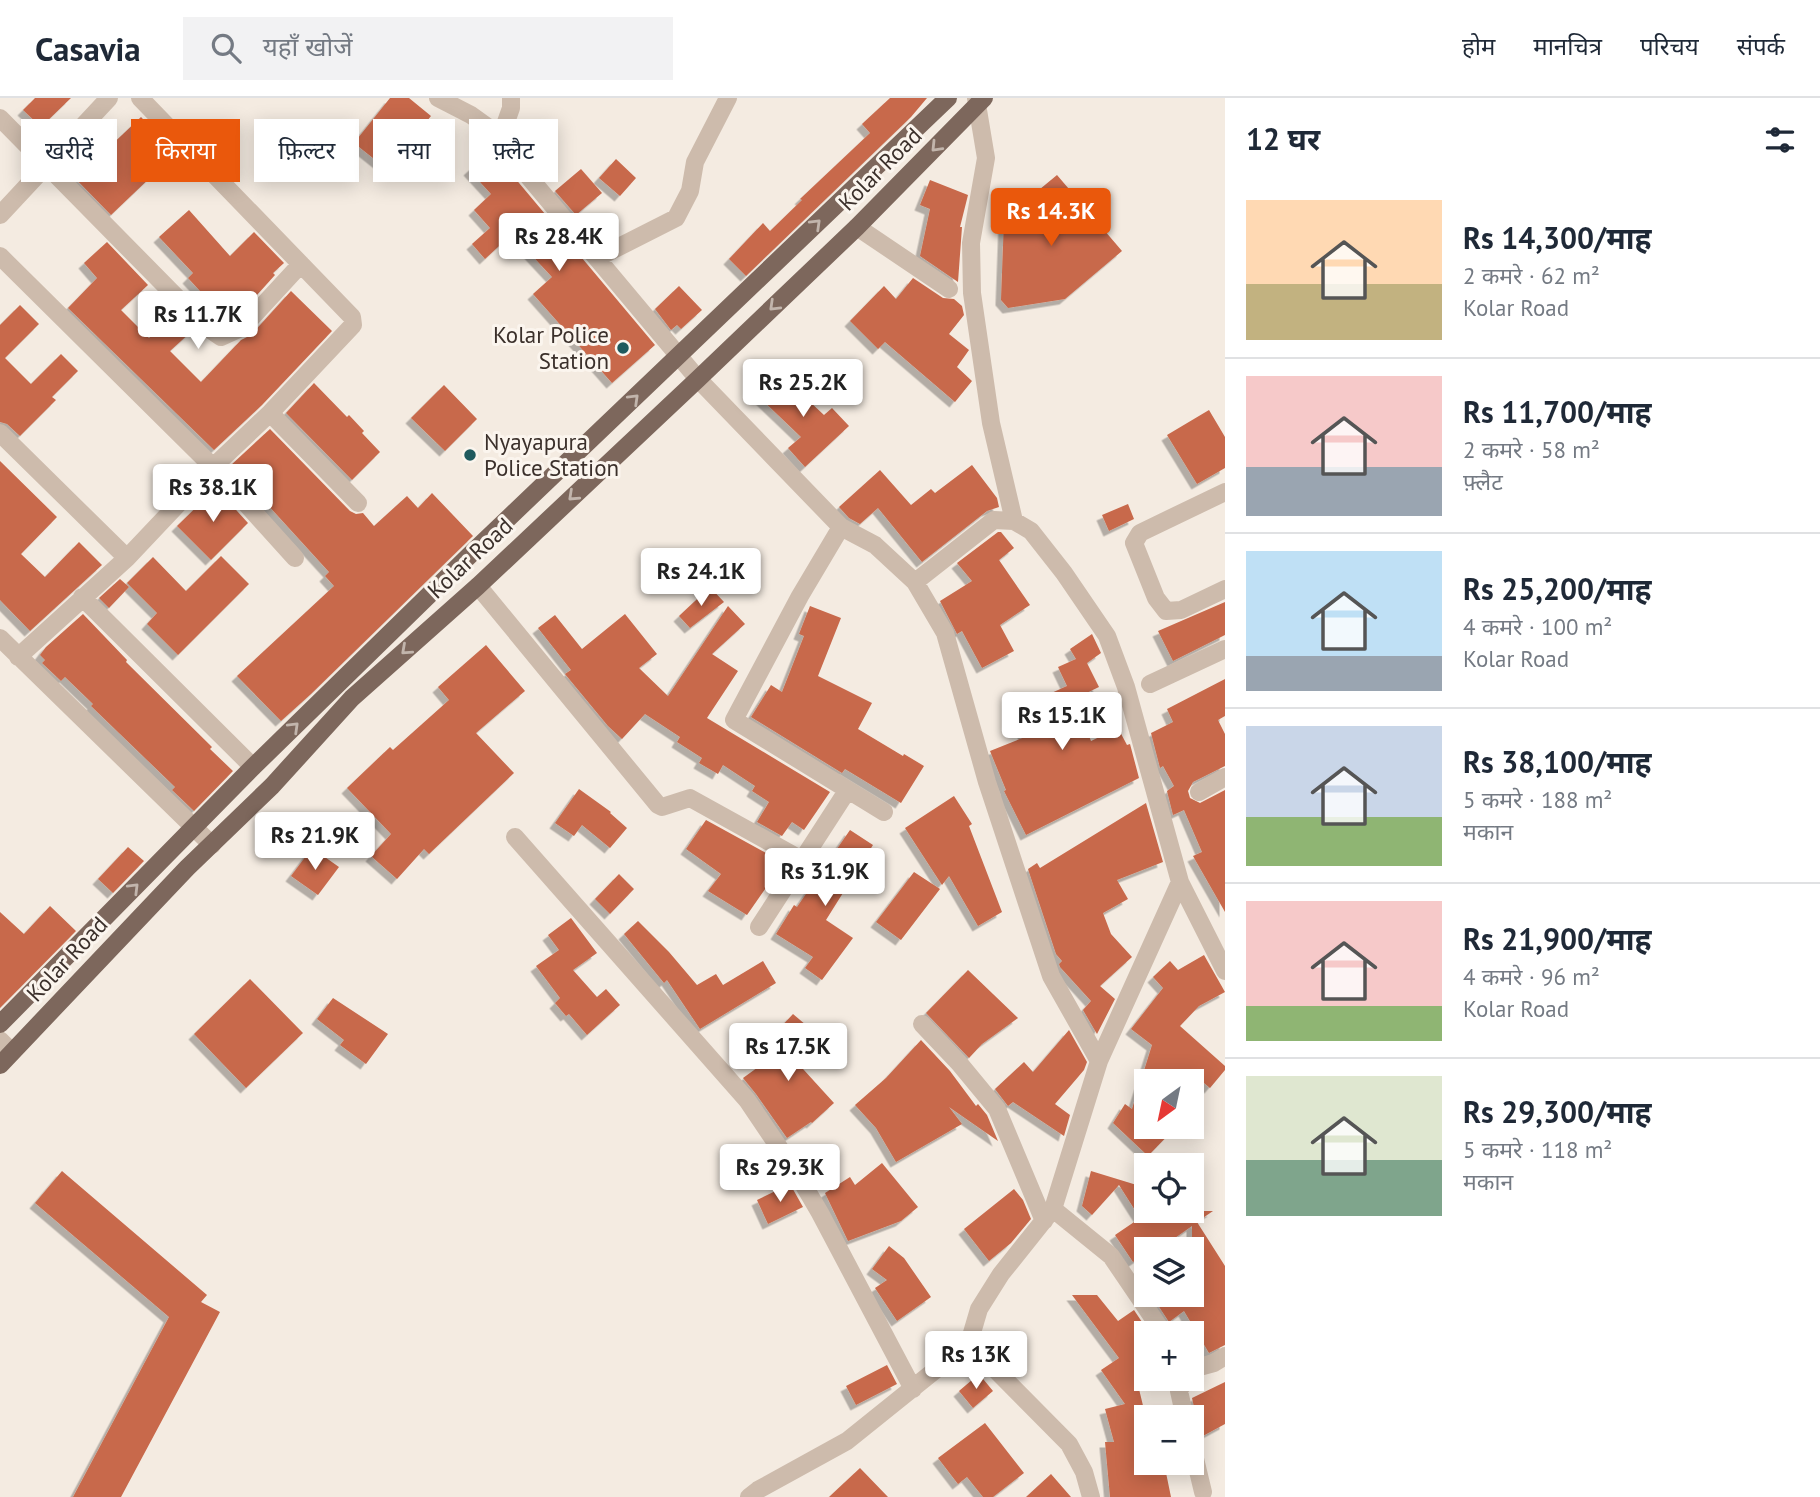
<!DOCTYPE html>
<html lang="hi">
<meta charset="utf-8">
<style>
:root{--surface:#fff;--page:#f2f2f3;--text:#1f2937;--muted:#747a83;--line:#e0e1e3;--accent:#ea580c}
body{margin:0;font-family:"PT Sans","Noto Sans Devanagari",sans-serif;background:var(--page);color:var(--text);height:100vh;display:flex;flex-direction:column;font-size:26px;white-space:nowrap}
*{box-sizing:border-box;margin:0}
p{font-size:23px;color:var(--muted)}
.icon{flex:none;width:38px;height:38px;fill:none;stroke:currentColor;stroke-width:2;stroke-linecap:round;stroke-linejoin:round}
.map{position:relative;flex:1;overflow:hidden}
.sheet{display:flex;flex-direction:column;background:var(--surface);width:595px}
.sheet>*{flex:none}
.top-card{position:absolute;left:21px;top:21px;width:665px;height:63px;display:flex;gap:14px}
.needle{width:46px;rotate:213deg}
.fabs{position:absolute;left:1134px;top:971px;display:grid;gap:14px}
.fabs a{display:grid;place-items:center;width:70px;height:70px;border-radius:0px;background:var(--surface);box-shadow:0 4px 18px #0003;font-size:35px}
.price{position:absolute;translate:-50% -60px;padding:0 16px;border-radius:7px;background:#fff;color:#222;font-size:23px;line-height:46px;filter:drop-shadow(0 2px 4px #0008)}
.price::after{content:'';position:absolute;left:50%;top:42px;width:21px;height:16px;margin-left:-10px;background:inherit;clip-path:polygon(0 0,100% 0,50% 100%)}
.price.active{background:var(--accent);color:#fff}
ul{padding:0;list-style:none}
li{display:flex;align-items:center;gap:21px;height:175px;padding:0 21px}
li+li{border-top:2px solid var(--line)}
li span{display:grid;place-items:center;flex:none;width:196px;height:140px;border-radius:0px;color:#555}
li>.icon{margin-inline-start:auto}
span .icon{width:84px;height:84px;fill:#fffc;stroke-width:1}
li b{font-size:30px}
h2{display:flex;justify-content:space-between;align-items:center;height:84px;padding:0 21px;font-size:30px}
.tag{padding:0 24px;border-radius:0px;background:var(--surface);box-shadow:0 4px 18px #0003;font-size:24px;line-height:63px}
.tag.active{background:var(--accent);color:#fff}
header{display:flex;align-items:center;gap:42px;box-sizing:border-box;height:98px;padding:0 35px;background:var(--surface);border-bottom:2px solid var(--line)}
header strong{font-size:33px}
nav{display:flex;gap:38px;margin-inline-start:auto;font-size:24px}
.search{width:490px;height:63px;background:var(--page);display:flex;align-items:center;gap:18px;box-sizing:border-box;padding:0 24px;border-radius:0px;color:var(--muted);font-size:26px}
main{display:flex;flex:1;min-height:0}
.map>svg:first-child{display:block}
.building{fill:#c8694b;filter:url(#shadow)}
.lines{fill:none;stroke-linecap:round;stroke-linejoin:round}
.minor{stroke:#cdbbac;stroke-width:18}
.major{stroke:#7d675c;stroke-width:18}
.oneway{stroke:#c2b5ac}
.poi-dot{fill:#1f5a5e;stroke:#fbf5ee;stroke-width:2.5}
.labels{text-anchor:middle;stroke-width:6;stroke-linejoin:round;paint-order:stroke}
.street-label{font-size:23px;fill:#3b302b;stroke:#fbf5ee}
.poi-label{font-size:23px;fill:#3b302b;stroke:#fbf5ee;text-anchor:end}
</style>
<header>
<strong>Casavia</strong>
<div class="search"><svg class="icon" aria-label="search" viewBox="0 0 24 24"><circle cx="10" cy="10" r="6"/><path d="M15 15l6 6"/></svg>यहाँ खोजें</div>
<nav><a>होम</a><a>मानचित्र</a><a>परिचय</a><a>संपर्क</a></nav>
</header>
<main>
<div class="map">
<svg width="1225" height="1399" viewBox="0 0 1225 1399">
<defs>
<filter id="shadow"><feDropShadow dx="-5.5" dy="5.5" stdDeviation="0" flood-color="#0004"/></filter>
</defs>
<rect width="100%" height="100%" fill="#f4ebe1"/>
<path class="building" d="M 35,0 L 71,0 L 41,29 L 23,12 Z
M 390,0 L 409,0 L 431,18 L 388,72 L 354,45 Z
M 890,0 L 927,0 L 911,19 L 746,178 L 729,161 L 763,125 L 770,133 L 802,102 L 800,101 L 870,35 L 862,26 Z
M 141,19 L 176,55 L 111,117 L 67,72 L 95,46 L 103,55 Z
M 493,50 L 514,79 L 655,247 L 612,285 L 533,196 L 552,179 L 512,136 L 485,161 L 472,146 L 490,130 L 474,112 L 491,96 L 469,72 Z
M 616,61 L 636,80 L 620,98 L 599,80 Z
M 581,71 L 602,95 L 576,117 L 555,93 Z
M 1057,77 L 1122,153 L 1065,201 L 1008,210 L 1001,202 L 1004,121 Z
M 930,82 L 968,97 L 960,129 L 962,129 L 958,184 L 920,158 L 930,111 L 920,107 Z
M 189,112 L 230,158 L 254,134 L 284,165 L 273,175 L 275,177 L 236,220 L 228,223 L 216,210 L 210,216 L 193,199 L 200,193 L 188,180 L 193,175 L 159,139 Z
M 107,144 L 148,187 L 121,212 L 149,240 L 176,215 L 193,232 L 170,253 L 201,284 L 241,242 L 251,237 L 291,193 L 332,233 L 262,307 L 214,352 L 68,210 L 97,180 L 84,165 Z
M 913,180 L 943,200 L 954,201 L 962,208 L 964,217 L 949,236 L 969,252 L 957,269 L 972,283 L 955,304 L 885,244 L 878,251 L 850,223 L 884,188 L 896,201 Z
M 679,188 L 702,212 L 681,231 L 677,227 L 671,232 L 655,211 Z
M 20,207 L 39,226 L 5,260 L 31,286 L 61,256 L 78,273 L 52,299 L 56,302 L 20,338 L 7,326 L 0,324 L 0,227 Z
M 779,275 L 824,317 L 832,310 L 849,328 L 805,369 L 788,350 L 801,339 L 757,297 Z
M 314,285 L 347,319 L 349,317 L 364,333 L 362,335 L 380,354 L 352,382 L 286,315 Z
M 444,287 L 477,321 L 445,353 L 411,320 Z
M 1209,312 L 1225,339 L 1225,370 L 1197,386 L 1167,337 Z
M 270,331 L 350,413 L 356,416 L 363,415 L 374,428 L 407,398 L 418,410 L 432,395 L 473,438 L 311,596 L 281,623 L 237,578 L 334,488 L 325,478 L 329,474 L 267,406 L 264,409 L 233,374 L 230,368 Z
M 0,363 L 57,419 L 21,456 L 45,479 L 79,444 L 102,467 L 30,533 L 0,502 Z
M 972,367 L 997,400 L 999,409 L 987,413 L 922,464 L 878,410 L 860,426 L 849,420 L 839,409 L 880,372 L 911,407 L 931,391 L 935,395 Z
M 216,390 L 248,425 L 211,462 L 177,428 Z
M 1128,406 L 1134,421 L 1109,433 L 1102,417 Z
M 998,434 L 1001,434 L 1014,450 L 999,462 L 1030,507 L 1000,527 L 1014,553 L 982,570 L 962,533 L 957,536 L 940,503 L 972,483 L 957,465 Z
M 221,458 L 249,486 L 178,557 L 147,526 L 157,515 L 127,485 L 153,459 L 186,493 Z
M 120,481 L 129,489 L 109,510 L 99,500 Z
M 710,489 L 724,504 L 690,530 L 679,518 Z
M 1225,504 L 1225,537 L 1173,563 L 1158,533 Z
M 728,508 L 745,526 L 712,556 L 738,573 L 707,620 L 830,694 L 804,732 L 792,724 L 782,738 L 757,724 L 769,704 L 752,693 L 755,688 L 723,667 L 718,676 L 699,665 L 702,660 L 677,644 L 680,639 L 645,616 L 622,641 L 608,628 L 565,576 L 571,572 L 538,530 L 555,517 L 582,551 L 625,516 L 657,556 L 639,570 L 668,598 Z
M 810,508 L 841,520 L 818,578 L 872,605 L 858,631 L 903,658 L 904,656 L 924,668 L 901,705 L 845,671 L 842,675 L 751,619 L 771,587 L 782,594 L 804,538 L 799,536 Z
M 83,516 L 127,562 L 126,564 L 212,649 L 210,651 L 233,673 L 194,713 L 172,692 L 175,689 L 91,608 L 93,606 L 65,579 L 61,583 L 42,565 L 45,562 L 40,557 L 46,549 Z
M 1092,536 L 1101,555 L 1087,565 L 1099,589 L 1074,601 L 1091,643 L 1118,630 L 1127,647 L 1130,646 L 1139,680 L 1026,737 L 1004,693 L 1006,692 L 990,653 L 1025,639 L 1013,612 L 1067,588 L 1058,569 L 1076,561 L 1070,551 Z
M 486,547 L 525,593 L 476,635 L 514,675 L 429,756 L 424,751 L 397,781 L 371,758 L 391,736 L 347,690 L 390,649 L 393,652 L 449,602 L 438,589 Z
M 1225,581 L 1225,618 L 1218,622 L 1225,636 L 1225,668 L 1193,684 L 1188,693 L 1190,700 L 1200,705 L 1225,692 L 1225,814 L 1193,758 L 1202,754 L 1184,712 L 1173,717 L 1167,693 L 1174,688 L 1163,668 L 1160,670 L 1151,635 L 1173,624 L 1167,611 Z
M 579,691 L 611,714 L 610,715 L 627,730 L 610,750 L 582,727 L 574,738 L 555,725 Z
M 954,698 L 972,726 L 969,728 L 1002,814 L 978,828 L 949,778 L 942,787 L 905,730 Z
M 1146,705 L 1163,764 L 1117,782 L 1128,801 L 1103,815 L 1111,836 L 1132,859 L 1100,888 L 1115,901 L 1097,936 L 1083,912 L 1091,903 L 1060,869 L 1059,866 L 1062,863 L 1056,856 L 1028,771 L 1037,765 L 1040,770 Z
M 706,722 L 777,761 L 767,777 L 772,781 L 747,817 L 708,793 L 721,776 L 686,751 Z
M 850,732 L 873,747 L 826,822 L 853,840 L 822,882 L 805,870 L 813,859 L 776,836 L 794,807 L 797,809 Z
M 128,749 L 144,763 L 113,795 L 98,781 Z
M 312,750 L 339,769 L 318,797 L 291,778 Z
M 914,774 L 940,791 L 901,842 L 876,824 Z
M 619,776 L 634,791 L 610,816 L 595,801 Z
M 50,808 L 76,833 L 0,910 L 0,814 L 24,836 Z
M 571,820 L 597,855 L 573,872 L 597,899 L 606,891 L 620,907 L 587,937 L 569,916 L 566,918 L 555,905 L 560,900 L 536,868 L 559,852 L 548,837 Z
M 638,823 L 669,854 L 697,887 L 716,876 L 723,887 L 763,863 L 776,885 L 700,931 L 667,882 L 664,885 L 624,836 Z
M 1204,857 L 1225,894 L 1199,908 L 1180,928 L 1225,968 L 1225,972 L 1210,990 L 1204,985 L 1192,1001 L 1192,984 L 1146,984 L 1146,1029 L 1176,1029 L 1148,1058 L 1113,1025 L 1125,1006 L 1132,1011 L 1152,947 L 1131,931 L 1163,890 L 1153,879 L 1170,863 L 1178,872 Z
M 968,872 L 1018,920 L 982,946 L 969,960 L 926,915 Z
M 250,881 L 303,935 L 246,990 L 194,936 Z
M 333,900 L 388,936 L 366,966 L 340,947 L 344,942 L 317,921 Z
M 793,916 L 806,927 L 788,947 L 798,955 L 793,960 L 834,1005 L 812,1025 L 811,1024 L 787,1040 L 756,996 L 743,980 L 772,959 L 761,950 Z
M 1069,932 L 1087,964 L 1084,972 L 1055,1006 L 1070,1017 L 1064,1038 L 1013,1004 L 1008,1008 L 995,991 L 1024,964 L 1033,974 Z
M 921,942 L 950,973 L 976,1008 L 978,1006 L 987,1017 L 998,1043 L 949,1009 L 962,1026 L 896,1064 L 876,1030 L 855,1007 L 886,980 Z
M 882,1065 L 918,1109 L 901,1123 L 848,1143 L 825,1095 L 850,1079 L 855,1087 Z
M 62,1073 L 207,1197 L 201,1204 L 220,1214 L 121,1399 L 73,1399 L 169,1219 L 35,1105 Z
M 1091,1073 L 1140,1088 L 1146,1098 L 1146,1113 L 1213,1113 L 1197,1124 L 1225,1168 L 1225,1247 L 1209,1255 L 1184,1213 L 1169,1224 L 1152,1198 L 1192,1197 L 1192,1128 L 1172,1142 L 1170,1139 L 1152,1152 L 1146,1152 L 1146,1155 L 1133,1164 L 1115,1137 L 1140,1120 L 1119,1087 L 1092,1117 L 1082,1108 Z
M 790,1086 L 803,1109 L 768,1126 L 757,1102 Z
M 1014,1091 L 1023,1102 L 1031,1121 L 1011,1145 L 989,1163 L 964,1131 Z
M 889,1148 L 904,1160 L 931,1199 L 897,1223 L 875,1190 L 887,1182 L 872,1171 Z
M 1072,1197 L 1097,1197 L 1118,1223 L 1134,1212 L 1150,1236 L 1146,1236 L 1146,1286 L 1139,1291 L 1146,1320 L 1146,1365 L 1164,1365 L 1171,1399 L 1110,1399 L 1105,1344 L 1114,1344 L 1105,1311 L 1125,1306 L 1101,1272 L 1119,1260 Z
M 887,1267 L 897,1286 L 856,1307 L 846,1288 Z
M 979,1276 L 993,1293 L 973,1310 L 959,1293 Z
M 1225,1284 L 1225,1326 L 1201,1339 L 1194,1326 L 1196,1318 L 1192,1300 Z
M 985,1325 L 1024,1375 L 993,1399 L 983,1399 L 967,1379 L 958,1386 L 938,1360 Z
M 860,1370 L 888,1399 L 829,1399 Z
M 1051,1376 L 1071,1399 L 1026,1399 Z"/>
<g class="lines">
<path class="minor" d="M 438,0 L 471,17 L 496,35 L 523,72 L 698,281 L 841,429 L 875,447 L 915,484 L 945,535 L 987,684 L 1051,878 L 1099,963
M 976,0 L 986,60 L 971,145 L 972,195 L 991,325 L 1014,423
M 0,20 L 205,228 L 221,239 L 243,229 L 301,166
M 500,41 L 511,10 L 511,0
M 0,117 L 109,0
M 857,129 L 949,191
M 0,158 L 213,369 L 295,460
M 597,160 L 676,120 L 690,93 L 695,64 L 728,0
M 270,315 L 358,405
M 0,335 L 127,460
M 1225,394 L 1140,435 L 1134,445 L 1156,500 L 1166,513 L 1181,512 L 1225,491
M 841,429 L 800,498 L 734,622 L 884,714
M 915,484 L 994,422 L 1014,423 L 1031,433 L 1064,475 L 1107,538 L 1126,589 L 1180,784 L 1225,873
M 478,488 L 658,707 L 662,709 L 690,700 L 802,762
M 82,499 L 253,669
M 0,540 L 212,747
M 18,559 L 127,460 L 213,369 L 270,315 L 353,227 L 352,219 L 140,0
M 1150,586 L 1225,551
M 1199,694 L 1225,679
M 515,739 L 747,1002 L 799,1079 L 820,1115 L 913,1291
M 759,829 L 847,693
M 922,926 L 959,965 L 997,1011 L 1044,1123
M 0,942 L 12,954
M 1053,1111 L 1111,1158 L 1164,1236
M 969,1245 L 1069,1346 L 1084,1374 L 1091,1399
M 1192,1271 L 1214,1265 L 1225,1258
M 1185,1281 L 1179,1293 L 1185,1320
M 1192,1348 L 1203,1394
M 749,1399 L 758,1392 L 847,1343 L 969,1245 L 979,1211 L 1001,1176 L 1053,1111 L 1099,963 L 1180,784"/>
<path class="major" d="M 0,926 L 253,669 L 475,452 L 948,0
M 0,967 L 187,770 L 272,688 L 352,600 L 478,488 L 698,281 L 857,129 L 984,0"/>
</g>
<defs><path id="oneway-chevron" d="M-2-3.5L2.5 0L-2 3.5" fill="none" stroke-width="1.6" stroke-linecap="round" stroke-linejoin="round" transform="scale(1.75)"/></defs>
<g class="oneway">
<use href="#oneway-chevron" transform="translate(936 49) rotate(134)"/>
<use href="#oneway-chevron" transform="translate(816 126) rotate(-44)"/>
<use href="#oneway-chevron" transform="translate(774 208) rotate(136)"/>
<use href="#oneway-chevron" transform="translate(634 301) rotate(-44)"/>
<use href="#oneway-chevron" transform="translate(573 398) rotate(137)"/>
<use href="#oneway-chevron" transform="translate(406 552) rotate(138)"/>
<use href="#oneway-chevron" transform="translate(294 629) rotate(-44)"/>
<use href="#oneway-chevron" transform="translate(134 790) rotate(-45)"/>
</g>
<g class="poi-dot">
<circle cx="623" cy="250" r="7"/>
<circle cx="470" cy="357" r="7"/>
</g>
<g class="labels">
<g class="street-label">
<text transform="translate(880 71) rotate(-45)" y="8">Kolar Road</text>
<text transform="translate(470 460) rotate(-43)" y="8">Kolar Road</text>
<text transform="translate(67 861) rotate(-47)" y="8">Kolar Road</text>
</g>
<g class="poi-label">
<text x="609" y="245">Kolar Police<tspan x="609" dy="26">Station</tspan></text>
<text x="484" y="352" text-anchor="start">Nyayapura<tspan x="484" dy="26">Police Station</tspan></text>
</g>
</g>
</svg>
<div class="fabs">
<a><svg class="needle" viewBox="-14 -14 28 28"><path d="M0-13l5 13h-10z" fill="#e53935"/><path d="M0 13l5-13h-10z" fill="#747a83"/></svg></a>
<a><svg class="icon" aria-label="locate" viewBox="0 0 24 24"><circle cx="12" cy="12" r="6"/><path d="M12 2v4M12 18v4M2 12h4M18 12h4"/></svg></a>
<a><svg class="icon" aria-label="layers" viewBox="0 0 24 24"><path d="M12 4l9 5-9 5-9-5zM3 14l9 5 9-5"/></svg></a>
<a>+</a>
<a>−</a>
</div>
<b class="price active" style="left:1051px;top:150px">Rs 14.3K</b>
<b class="price" style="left:559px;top:175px">Rs 28.4K</b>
<b class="price" style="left:198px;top:253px">Rs 11.7K</b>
<b class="price" style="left:803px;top:321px">Rs 25.2K</b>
<b class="price" style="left:213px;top:426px">Rs 38.1K</b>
<b class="price" style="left:701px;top:510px">Rs 24.1K</b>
<b class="price" style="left:1062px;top:654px">Rs 15.1K</b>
<b class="price" style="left:315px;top:774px">Rs 21.9K</b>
<b class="price" style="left:825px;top:810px">Rs 31.9K</b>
<b class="price" style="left:788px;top:985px">Rs 17.5K</b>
<b class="price" style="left:780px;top:1106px">Rs 29.3K</b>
<b class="price" style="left:976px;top:1293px">Rs 13K</b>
<div class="top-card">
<a class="tag">खरीदें</a>
<a class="tag active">किराया</a>
<a class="tag">फ़िल्टर</a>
<a class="tag">नया</a>
<a class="tag">फ़्लैट</a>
</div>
</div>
<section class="sheet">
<h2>12 घर<svg class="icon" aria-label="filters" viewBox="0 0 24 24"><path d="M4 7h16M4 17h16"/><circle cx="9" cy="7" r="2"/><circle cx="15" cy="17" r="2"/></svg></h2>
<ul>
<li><span style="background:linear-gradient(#ffd9b3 60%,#c2b280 0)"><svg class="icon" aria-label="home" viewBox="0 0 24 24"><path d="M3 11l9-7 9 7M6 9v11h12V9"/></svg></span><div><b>Rs 14,300/माह</b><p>2 कमरे · 62 m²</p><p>Kolar Road</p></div></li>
<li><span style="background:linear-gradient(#f6c9c9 65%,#9aa5b1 0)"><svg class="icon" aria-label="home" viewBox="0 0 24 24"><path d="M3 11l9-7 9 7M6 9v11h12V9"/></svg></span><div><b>Rs 11,700/माह</b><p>2 कमरे · 58 m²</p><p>फ़्लैट</p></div></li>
<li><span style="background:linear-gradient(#bfe0f5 75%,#9aa5b1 0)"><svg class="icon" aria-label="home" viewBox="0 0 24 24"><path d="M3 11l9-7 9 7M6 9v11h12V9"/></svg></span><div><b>Rs 25,200/माह</b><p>4 कमरे · 100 m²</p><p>Kolar Road</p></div></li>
<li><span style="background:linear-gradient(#c9d6e8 65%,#8fb573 0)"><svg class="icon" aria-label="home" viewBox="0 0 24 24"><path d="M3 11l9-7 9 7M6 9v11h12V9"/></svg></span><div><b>Rs 38,100/माह</b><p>5 कमरे · 188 m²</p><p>मकान</p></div></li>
<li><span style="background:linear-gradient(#f6c9c9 75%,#8fb573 0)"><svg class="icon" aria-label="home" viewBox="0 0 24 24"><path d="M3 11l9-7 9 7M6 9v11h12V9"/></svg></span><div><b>Rs 21,900/माह</b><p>4 कमरे · 96 m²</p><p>Kolar Road</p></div></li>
<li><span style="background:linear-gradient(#dfe7d0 60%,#7fa58c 0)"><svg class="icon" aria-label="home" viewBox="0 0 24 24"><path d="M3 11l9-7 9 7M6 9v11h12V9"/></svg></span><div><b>Rs 29,300/माह</b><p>5 कमरे · 118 m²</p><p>मकान</p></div></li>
</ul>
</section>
</main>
